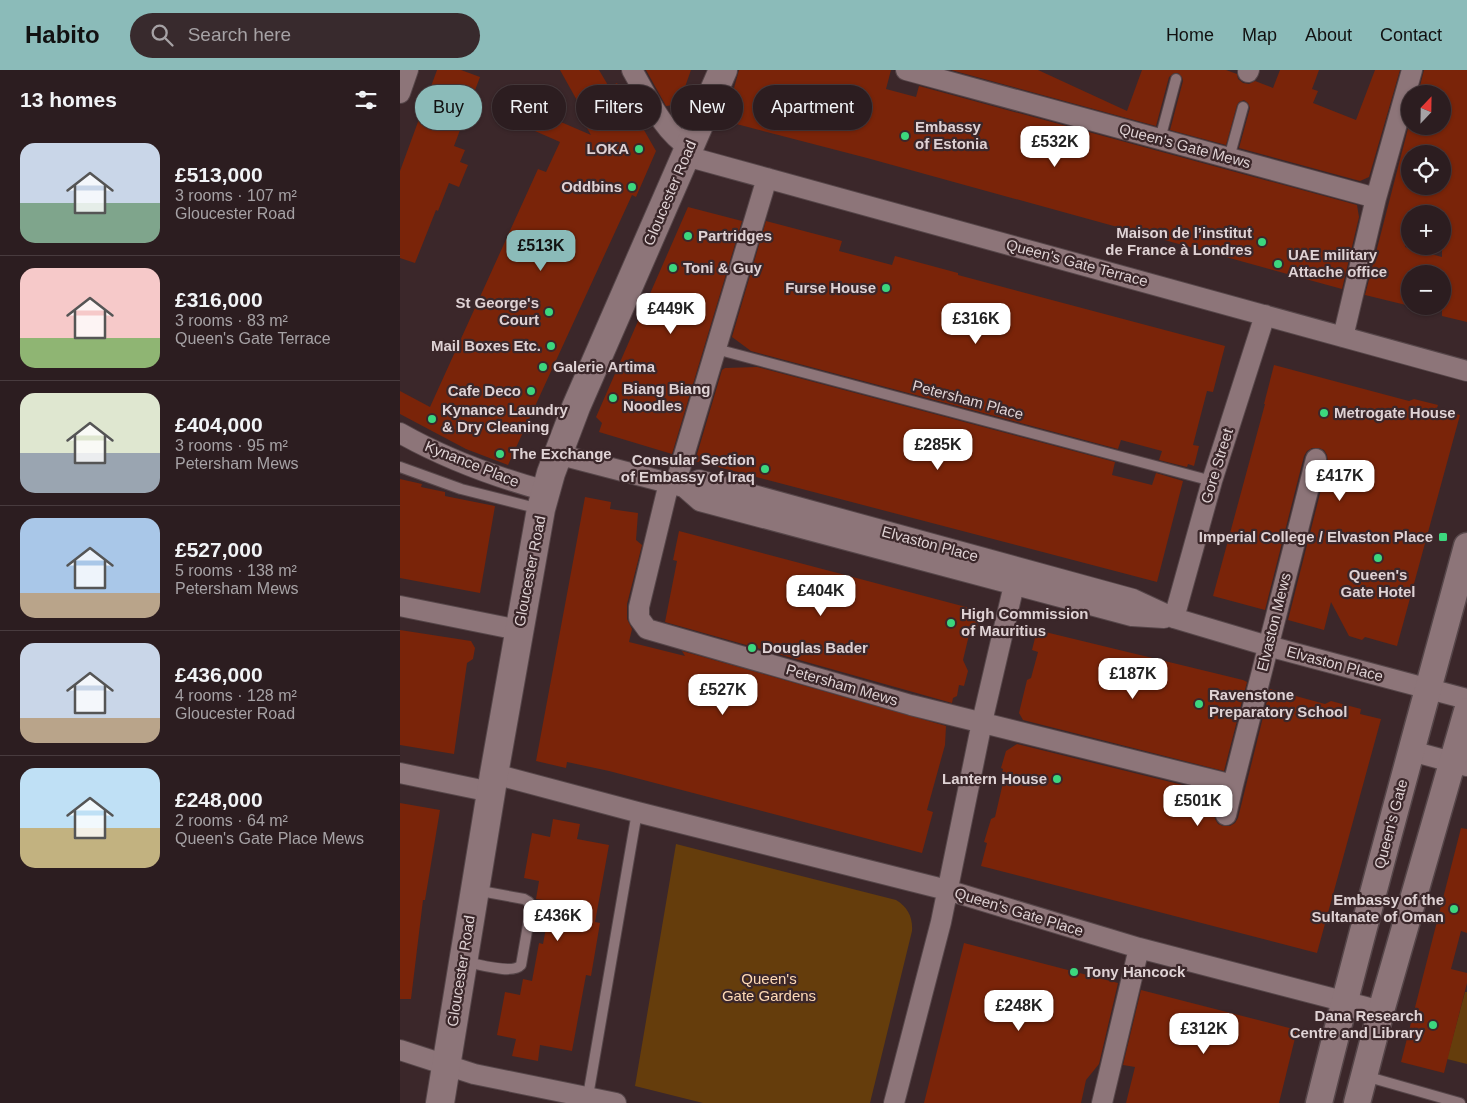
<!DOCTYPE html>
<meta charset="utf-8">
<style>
:root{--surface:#2c1d20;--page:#382a2d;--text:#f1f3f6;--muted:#a6a2a5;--line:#483b3e;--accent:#8bbbb9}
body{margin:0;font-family:Helvetica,sans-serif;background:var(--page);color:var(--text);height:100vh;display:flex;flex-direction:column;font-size:19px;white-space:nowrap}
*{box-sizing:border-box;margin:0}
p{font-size:16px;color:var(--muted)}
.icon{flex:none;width:28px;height:28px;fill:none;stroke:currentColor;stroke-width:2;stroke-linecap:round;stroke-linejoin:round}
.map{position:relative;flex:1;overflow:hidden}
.side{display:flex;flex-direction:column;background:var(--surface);width:400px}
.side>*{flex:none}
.guide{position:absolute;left:15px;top:15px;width:475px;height:45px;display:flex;gap:10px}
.needle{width:32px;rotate:22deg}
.buttons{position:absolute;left:1001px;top:15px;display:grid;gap:10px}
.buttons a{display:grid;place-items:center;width:50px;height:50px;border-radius:50%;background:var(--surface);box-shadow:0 1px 4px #0004,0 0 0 1px var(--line);font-size:25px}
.price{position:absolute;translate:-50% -42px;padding:0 11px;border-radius:10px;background:#fff;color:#222;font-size:16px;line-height:32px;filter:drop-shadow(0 1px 2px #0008)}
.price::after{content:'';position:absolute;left:50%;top:30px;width:15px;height:11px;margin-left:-8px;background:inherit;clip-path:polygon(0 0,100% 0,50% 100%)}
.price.selected{background:var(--accent);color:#111}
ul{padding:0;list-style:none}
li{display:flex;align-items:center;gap:15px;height:125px;padding:0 20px}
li+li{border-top:1px solid var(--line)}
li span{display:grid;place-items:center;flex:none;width:140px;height:100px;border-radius:15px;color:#555}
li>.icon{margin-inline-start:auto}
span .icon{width:60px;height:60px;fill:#fffc;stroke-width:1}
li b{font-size:21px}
h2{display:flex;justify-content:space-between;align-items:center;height:60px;padding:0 20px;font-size:21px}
.tag{padding:0 18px;border-radius:22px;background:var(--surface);box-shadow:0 1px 4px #0004,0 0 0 1px var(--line);font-size:18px;line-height:45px}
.tag.selected{background:var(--accent);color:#111}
header{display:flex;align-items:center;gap:30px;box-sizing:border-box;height:70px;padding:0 25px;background:var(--accent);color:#111}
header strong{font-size:24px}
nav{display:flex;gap:28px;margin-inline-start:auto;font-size:18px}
.search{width:350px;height:45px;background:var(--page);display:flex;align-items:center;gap:12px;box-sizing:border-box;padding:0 18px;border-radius:28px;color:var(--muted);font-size:19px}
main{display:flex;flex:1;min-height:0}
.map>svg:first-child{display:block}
.green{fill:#653d0c}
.building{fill:#7a2409;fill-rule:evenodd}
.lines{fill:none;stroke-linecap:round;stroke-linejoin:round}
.service-casing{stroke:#564649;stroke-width:12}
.minor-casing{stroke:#564649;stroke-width:22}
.tertiary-casing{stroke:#564649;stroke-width:29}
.secondary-casing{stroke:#564649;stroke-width:30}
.service{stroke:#8d7579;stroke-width:10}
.minor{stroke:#8d7579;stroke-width:20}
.tertiary{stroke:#8d7579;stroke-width:26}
.secondary{stroke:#8d7579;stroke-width:28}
.poi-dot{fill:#3cd77e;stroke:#3b272a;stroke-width:2}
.labels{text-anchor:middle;stroke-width:4.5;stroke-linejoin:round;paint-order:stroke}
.poi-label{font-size:15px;font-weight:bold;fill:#dfd2d4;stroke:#3b272a;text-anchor:start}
.street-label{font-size:15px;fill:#dfd2d4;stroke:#3b272a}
.park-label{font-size:15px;fill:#fed9b6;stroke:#3b272a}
</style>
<header>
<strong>Habito</strong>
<div class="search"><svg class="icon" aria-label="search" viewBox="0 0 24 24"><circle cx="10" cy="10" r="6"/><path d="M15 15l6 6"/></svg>Search here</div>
<nav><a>Home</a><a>Map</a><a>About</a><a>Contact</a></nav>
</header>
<main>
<section class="side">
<h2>13 homes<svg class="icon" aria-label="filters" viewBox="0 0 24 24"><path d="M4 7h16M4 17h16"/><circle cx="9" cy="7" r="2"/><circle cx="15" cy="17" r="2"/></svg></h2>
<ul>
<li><span style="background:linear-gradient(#c9d6e8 60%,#7fa58c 0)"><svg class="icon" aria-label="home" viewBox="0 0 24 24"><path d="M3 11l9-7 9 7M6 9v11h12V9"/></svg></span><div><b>£513,000</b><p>3 rooms · 107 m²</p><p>Gloucester Road</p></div></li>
<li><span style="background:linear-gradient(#f6c9c9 70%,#8fb573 0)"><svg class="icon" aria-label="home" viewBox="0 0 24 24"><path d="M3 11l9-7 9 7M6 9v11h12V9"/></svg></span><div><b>£316,000</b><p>3 rooms · 83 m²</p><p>Queen's Gate Terrace</p></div></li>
<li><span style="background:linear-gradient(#dfe7d0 60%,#9aa5b1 0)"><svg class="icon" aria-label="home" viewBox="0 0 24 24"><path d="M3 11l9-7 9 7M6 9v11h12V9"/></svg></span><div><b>£404,000</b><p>3 rooms · 95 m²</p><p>Petersham Mews</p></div></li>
<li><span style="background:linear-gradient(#a9c7e8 75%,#b9a48a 0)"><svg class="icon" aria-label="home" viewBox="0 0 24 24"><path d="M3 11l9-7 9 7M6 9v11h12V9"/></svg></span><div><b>£527,000</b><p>5 rooms · 138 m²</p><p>Petersham Mews</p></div></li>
<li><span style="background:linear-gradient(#c9d6e8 75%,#b9a48a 0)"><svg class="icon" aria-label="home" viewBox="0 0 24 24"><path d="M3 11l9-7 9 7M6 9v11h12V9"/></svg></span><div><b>£436,000</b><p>4 rooms · 128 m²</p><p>Gloucester Road</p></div></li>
<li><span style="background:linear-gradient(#bfe0f5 60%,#c2b280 0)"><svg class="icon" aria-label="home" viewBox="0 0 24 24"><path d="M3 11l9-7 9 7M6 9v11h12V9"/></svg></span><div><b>£248,000</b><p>2 rooms · 64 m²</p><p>Queen's Gate Place Mews</p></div></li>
</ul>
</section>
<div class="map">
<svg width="1067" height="1033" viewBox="0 0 1067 1033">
<rect width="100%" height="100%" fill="#3b272a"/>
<path class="green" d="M 276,774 L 496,830 C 508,837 513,848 512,861 L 470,1033 L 303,1033 L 235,1016 Z
M 1065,922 L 1067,922 L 1067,994 L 1047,989 Z"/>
<path class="building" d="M 37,0 L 61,0 L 80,7 L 54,76 L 65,80 L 60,92 L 68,95 L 59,117 L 49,113 L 38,141 L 36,140 L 15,193 L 0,188 L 0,101 Z
M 160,0 L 199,0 L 209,17 L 217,13 L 256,81 L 236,127 L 232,125 L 108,395 L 66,379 L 0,344 L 0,321 L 30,337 L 138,99 L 146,102 L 160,72 L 110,50 L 117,33 L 191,65 L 175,37 L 179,34 Z
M 246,0 L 291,0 L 280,31 L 274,35 L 266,36 Z
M 339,0 L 491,0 L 486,19 L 516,27 L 519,16 L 957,135 L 959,147 L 942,219 L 467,88 L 325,51 Z
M 551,0 L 638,0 L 727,41 L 742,0 L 826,0 L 837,4 L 838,9 L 843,13 L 849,14 L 855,11 L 873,18 L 880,0 L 919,0 L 912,19 L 918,21 L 913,33 L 956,50 L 975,0 L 1000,0 L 969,107 L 960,111 L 839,78 L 850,38 L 848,33 L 844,30 L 839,32 L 837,35 L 826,75 L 770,60 L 783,11 L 782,7 L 778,3 L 774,3 L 769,7 L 756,56 Z
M 1024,0 L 1067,0 L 1067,252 L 1042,246 L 1042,204 L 1010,204 L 1010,236 L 965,225 L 1010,51 L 1010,56 L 1042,56 L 1042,24 L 1018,24 ZM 1010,84 L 1042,84 L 1042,116 L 1010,116 ZM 1010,144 L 1042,144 L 1042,187 L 1005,177 L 1010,159 Z
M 288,137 L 342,151 L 272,384 L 199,362 L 202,353 L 196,347 Z
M 366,151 L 442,171 L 439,181 L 492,195 L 495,186 L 558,203 L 558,205 L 825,276 L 813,322 L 807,321 L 793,375 L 799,376 L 794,396 L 788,394 L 787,397 L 759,390 L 762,381 L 721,370 L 718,379 L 351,281 L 332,267 Z
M 874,295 L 1009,331 L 1014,329 L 1038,335 L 1037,338 L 1060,345 L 997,576 L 965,567 L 962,570 L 949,566 L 931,532 L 924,560 L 888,550 L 928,392 L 927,385 L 924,380 L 919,378 L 912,378 L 907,381 L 904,386 L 865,540 L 813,526 L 865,334 L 864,334 Z
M 357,297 L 715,392 L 712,405 L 752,415 L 756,403 L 783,411 L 757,512 L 295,391 L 322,300 L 325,298 Z
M 0,409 L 22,414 L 21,417 L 45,422 L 45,426 L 95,436 L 80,523 L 0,508 Z
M 185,427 L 211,432 L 210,439 L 238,443 L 236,470 L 242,475 L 227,534 L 227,549 L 232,559 L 229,572 L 285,586 L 282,581 L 546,656 L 545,675 L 527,740 L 533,742 L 522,783 L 209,701 L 167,692 L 166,698 L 136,691 Z
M 279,461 L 581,541 L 575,566 L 569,565 L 563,590 L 568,601 L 564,616 L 559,615 L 557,626 L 553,628 L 552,633 L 265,552 L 277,491 L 273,490 Z
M 0,560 L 71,571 L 75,578 L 73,589 L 67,593 L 54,684 L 0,675 Z
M 637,560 L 843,610 L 847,612 L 824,701 L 623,650 L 619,643 L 627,610 L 631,608 L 638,582 L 632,580 Z
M 870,619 L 925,634 L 931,631 L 961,639 L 960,644 L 981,649 L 917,883 L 581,796 L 587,773 L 584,772 L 591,749 L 595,747 L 602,717 L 600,711 L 603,699 L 601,698 L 606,681 L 617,674 L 819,724 L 814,742 L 815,749 L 818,754 L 823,756 L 830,756 L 835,753 L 838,748 Z
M 0,733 L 40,740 L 25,830 L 23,830 L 11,929 L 0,929 Z
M 153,749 L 180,754 L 177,769 L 209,775 L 195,852 L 200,853 L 191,906 L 186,905 L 172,981 L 140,975 L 138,991 L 112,986 L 116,969 L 97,965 L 105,922 L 120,925 L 123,909 L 132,911 L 139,873 L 143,874 L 151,831 L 136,829 L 139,811 L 124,808 L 132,763 L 150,767 Z
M 1061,758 L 1067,759 L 1067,863 L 1061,861 L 1051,899 L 1067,903 L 1067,913 L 1044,1003 L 1001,992 Z
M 564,873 L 718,913 L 699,994 L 686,1010 L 681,1033 L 524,1033 Z
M 741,920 L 897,960 L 879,1033 L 726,1033 L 735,997 L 723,995 Z"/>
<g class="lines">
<defs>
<path id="service" d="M 760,69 L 776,9
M 829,88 L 843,37
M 316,279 L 812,411
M 0,397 L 61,419 L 140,439
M 65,892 C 79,894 112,905 121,895 L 131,838 L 129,832 L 124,829 L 75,820
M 965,1006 L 1060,1033
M 188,1026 L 237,742"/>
<path id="minor" d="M 232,0 C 247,26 263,62 290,78
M 506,0 L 976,128
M 848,2 L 849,0
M 0,23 L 8,0
M 286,86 L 1067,301
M 943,267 L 976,128 L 1012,0
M 0,363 C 46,389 95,407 146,421
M 157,384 L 284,417 L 300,431 L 732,546 L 764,548
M 269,413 L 239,537 L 239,548 L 247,559 L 511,635 L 833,715 L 916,389
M 275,415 L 367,108
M 284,417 L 299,410 L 733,529 L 774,548 L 868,576 L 1067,629
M 0,536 L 119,560
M 774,548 L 812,411 L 865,245
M 1011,681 L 1067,696
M 0,703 L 91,722
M 94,704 L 237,742 L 547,820 L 739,878 L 981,941
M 826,745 L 833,715
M 0,980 L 74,1004 L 216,1033
M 494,1033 L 541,852 L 582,652 L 617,502
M 702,1033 L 739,878"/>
<path id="tertiary" d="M 919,1033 C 965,846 1017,661 1067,476
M 957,1033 L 981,941 L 1067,641"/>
<path id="secondary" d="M 40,1033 L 94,704 L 141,439 L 151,403 L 176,337 L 323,0"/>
</defs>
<use href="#service" class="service-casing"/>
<use href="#minor" class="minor-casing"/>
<use href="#tertiary" class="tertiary-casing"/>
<use href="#secondary" class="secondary-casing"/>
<use href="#service" class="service"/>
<use href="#minor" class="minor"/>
<use href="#tertiary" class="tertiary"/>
<use href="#secondary" class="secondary"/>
</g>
<g class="poi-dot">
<circle cx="505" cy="66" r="5"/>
<circle cx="239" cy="79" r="5"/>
<circle cx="232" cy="117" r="5"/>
<circle cx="288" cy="166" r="5"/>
<circle cx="862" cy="172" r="5"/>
<circle cx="878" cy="194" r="5"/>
<circle cx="273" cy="198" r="5"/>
<circle cx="486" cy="218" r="5"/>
<circle cx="149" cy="242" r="5"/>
<circle cx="151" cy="276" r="5"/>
<circle cx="143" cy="297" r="5"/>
<circle cx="131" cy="321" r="5"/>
<circle cx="213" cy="328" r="5"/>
<circle cx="924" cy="343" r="5"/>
<circle cx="32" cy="349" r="5"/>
<circle cx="100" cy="384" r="5"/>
<circle cx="365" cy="399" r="5"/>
<rect x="1038" y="462" width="10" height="10" rx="2.5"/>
<circle cx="978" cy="488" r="5"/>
<circle cx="551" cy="553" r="5"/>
<circle cx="352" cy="578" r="5"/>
<circle cx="799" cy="634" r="5"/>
<circle cx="657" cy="709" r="5"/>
<circle cx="1054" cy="839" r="5"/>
<circle cx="674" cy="902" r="5"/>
<circle cx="1033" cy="955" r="5"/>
</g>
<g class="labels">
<g class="poi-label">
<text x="515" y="62">Embassy<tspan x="515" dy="17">of Estonia</tspan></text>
<text x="229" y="84" text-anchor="end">LOKA</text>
<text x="222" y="122" text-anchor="end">Oddbins</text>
<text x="852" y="168" text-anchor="end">Maison de l’institut<tspan x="852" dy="17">de France à Londres</tspan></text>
<text x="298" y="171">Partridges</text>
<text x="888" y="190">UAE military<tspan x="888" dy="17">Attache office</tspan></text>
<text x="283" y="203">Toni &amp; Guy</text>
<text x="476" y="223" text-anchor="end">Furse House</text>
<text x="139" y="238" text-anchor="end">St George's<tspan x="139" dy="17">Court</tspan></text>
<text x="141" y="281" text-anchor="end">Mail Boxes Etc.</text>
<text x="153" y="302">Galerie Artima</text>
<text x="223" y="324">Biang Biang<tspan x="223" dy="17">Noodles</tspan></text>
<text x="121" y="326" text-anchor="end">Cafe Deco</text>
<text x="42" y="345">Kynance Laundry<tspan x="42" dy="17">&amp; Dry Cleaning</tspan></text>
<text x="934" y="348">Metrogate House</text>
<text x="110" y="389">The Exchange</text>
<text x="355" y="395" text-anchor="end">Consular Section<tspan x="355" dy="17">of Embassy of Iraq</tspan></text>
<text x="1033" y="472" text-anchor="end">Imperial College / Elvaston Place</text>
<text x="978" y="510" text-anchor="middle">Queen's<tspan x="978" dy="17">Gate Hotel</tspan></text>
<text x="561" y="549">High Commission<tspan x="561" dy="17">of Mauritius</tspan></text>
<text x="362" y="583">Douglas Bader</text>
<text x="809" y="630">Ravenstone<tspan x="809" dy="17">Preparatory School</tspan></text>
<text x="647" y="714" text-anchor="end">Lantern House</text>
<text x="1044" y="835" text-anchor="end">Embassy of the<tspan x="1044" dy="17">Sultanate of Oman</tspan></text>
<text x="684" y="907">Tony Hancock</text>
<text x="1023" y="951" text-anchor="end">Dana Research<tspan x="1023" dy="17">Centre and Library</tspan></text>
</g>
<g class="street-label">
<text transform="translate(785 76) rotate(15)" y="5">Queen's Gate Mews</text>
<text transform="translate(270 123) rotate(-67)" y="5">Gloucester Road</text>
<text transform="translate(677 193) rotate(15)" y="5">Queen's Gate Terrace</text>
<text transform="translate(568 330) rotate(15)" y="5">Petersham Place</text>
<text transform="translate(72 394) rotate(22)" y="5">Kynance Place</text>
<text transform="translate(817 396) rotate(-73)" y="5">Gore Street</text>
<text transform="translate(530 474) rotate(15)" y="5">Elvaston Place</text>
<text transform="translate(130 501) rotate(-79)" y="5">Gloucester Road</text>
<text transform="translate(874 552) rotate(-76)" y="5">Elvaston Mews</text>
<text transform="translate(935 594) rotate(15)" y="5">Elvaston Place</text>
<text transform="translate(442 615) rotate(16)" y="5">Petersham Mews</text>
<text transform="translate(991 754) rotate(-75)" y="5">Queen's Gate</text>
<text transform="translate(619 842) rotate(17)" y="5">Queen's Gate Place</text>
<text transform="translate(61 901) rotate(-81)" y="5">Gloucester Road</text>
</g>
<g class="park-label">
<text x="369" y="914">Queen's<tspan x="369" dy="17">Gate Gardens</tspan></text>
</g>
</g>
</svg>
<div class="buttons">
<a><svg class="needle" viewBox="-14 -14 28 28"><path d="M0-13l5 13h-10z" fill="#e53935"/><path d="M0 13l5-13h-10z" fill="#a6a2a5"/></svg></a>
<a><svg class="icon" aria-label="locate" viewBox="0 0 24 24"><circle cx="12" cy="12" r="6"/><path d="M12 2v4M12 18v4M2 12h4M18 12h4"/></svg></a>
<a>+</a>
<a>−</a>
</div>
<b class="price" style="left:655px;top:98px">£532K</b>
<b class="price selected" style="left:141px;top:202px">£513K</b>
<b class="price" style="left:271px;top:265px">£449K</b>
<b class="price" style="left:576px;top:275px">£316K</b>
<b class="price" style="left:538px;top:401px">£285K</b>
<b class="price" style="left:940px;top:432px">£417K</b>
<b class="price" style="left:421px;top:547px">£404K</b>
<b class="price" style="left:733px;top:630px">£187K</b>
<b class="price" style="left:323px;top:646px">£527K</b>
<b class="price" style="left:798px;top:757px">£501K</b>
<b class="price" style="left:158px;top:872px">£436K</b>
<b class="price" style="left:619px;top:962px">£248K</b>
<b class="price" style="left:804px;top:985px">£312K</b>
<div class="guide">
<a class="tag selected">Buy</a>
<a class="tag">Rent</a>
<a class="tag">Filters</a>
<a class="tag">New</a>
<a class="tag">Apartment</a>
</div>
</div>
</main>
